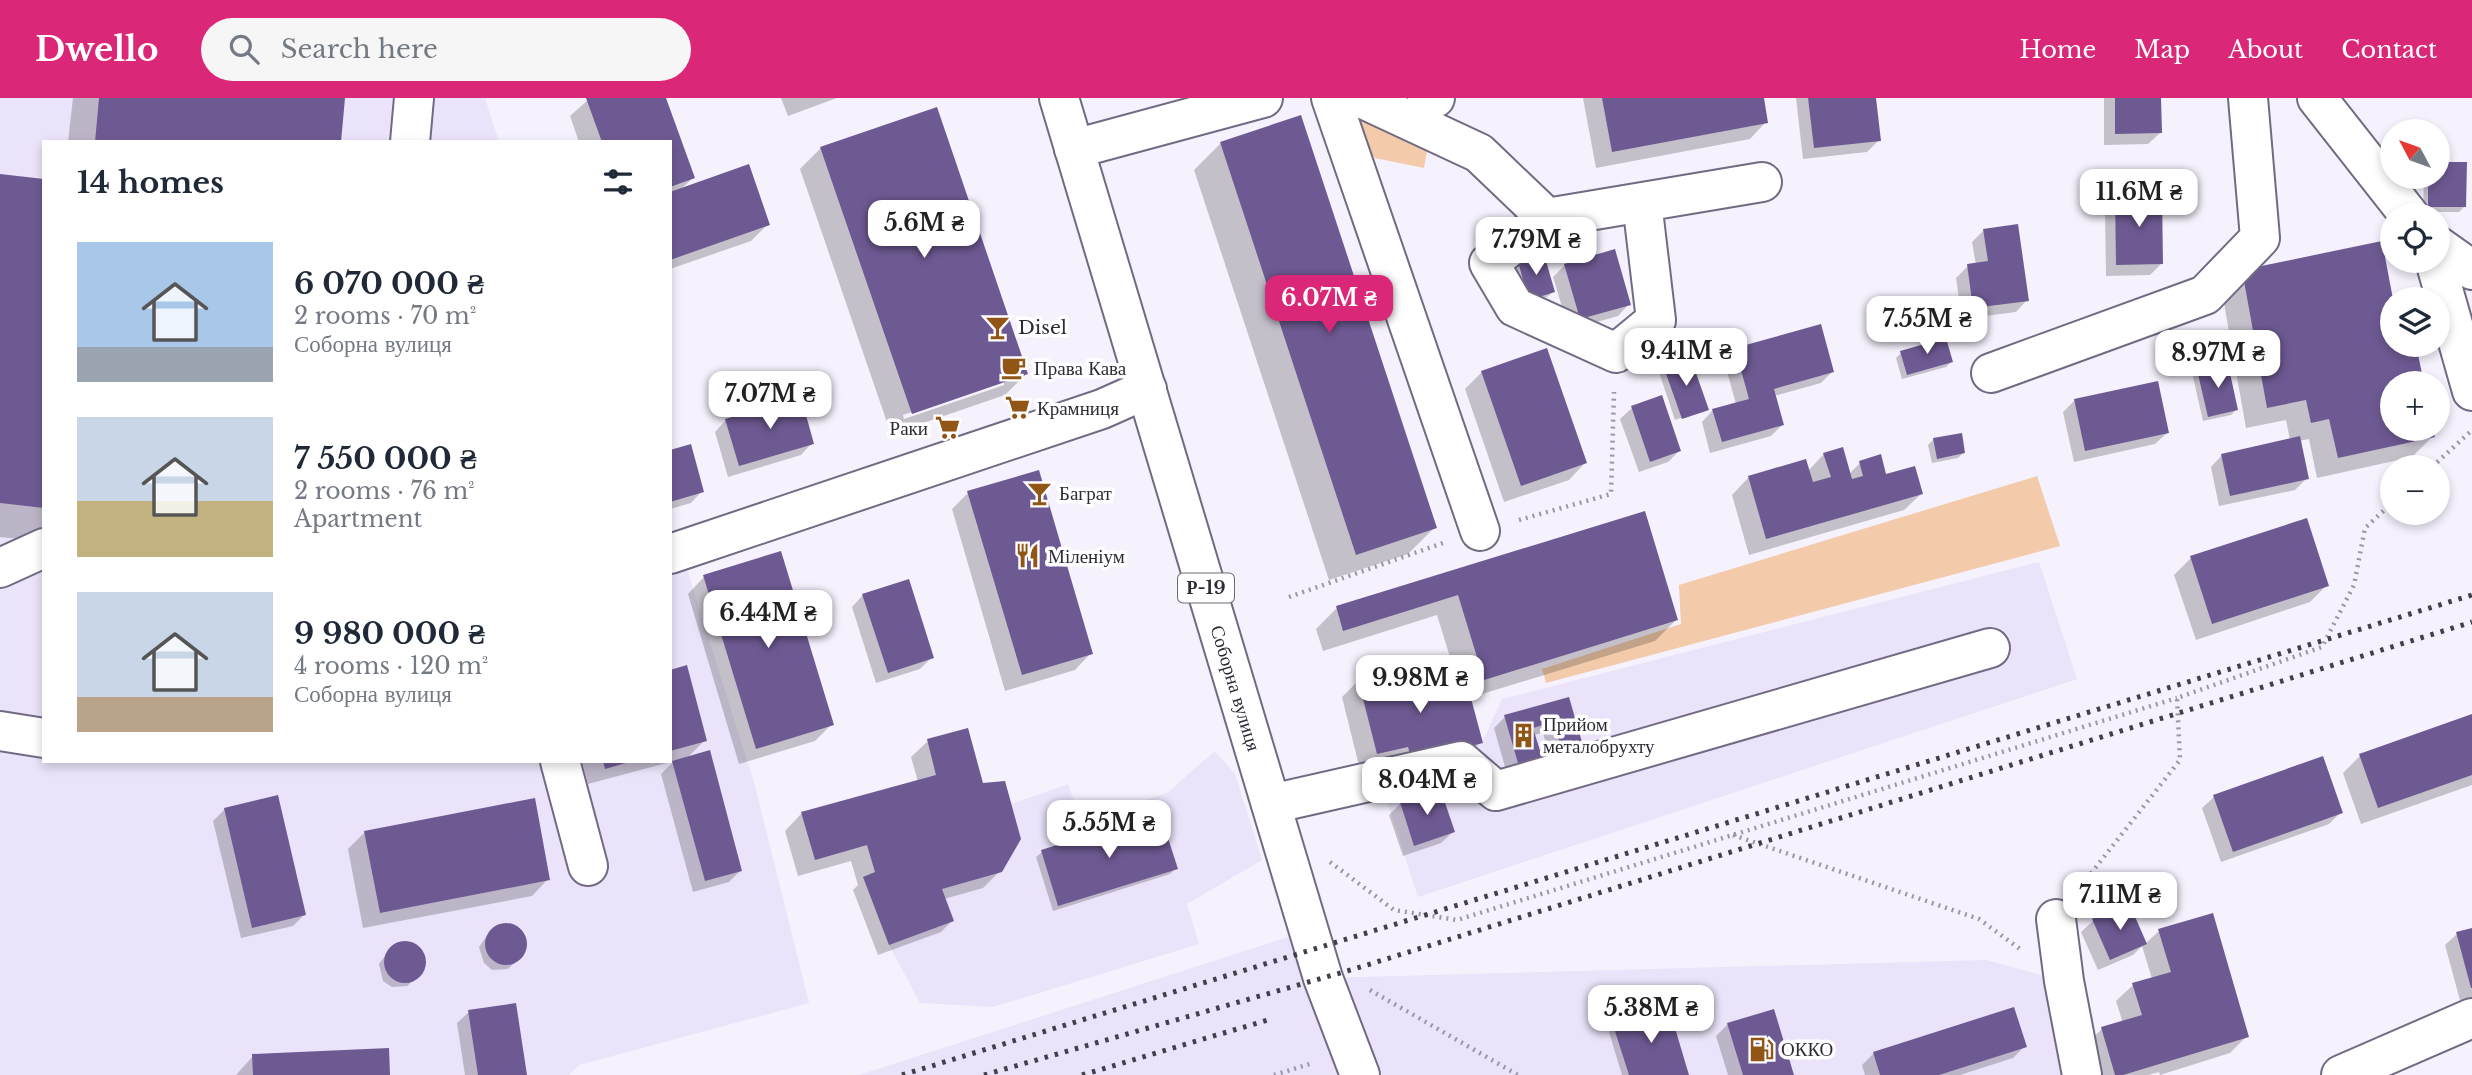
<!DOCTYPE html>
<meta charset="utf-8">
<style>
:root{--surface:#fff;--page:#f6f6f7;--text:#1f2937;--muted:#747a83;--accent:#db2777}
body{margin:0;font-family:"Libre Baskerville",serif;background:var(--page);color:var(--text);height:100vh;display:flex;flex-direction:column;font-size:26px;white-space:nowrap}
*{box-sizing:border-box;margin:0}
p{font-size:23px;color:var(--muted)}
.icon{flex:none;width:38px;height:38px;fill:none;stroke:currentColor;stroke-width:2;stroke-linecap:round;stroke-linejoin:round}
.map{position:relative;flex:1;overflow:hidden}
.drawer{position:absolute;left:42px;top:42px;width:630px;height:623px;display:flex;flex-direction:column;background:var(--surface);border-radius:0px;box-shadow:0 4px 10px #0003}
.drawer>*{flex:none}
.needle{width:46px;rotate:311deg}
.fabs{position:absolute;left:2380px;top:21px;display:grid;gap:14px}
.fabs a{display:grid;place-items:center;width:70px;height:70px;border-radius:50%;background:var(--surface);box-shadow:0 4px 10px #0003;font-size:35px}
.price{position:absolute;translate:-50% -60px;padding:0 16px;border-radius:14px;background:#fff;color:#222;font-size:23px;line-height:46px;filter:drop-shadow(0 2px 4px #0008)}
.price::after{content:'';position:absolute;left:50%;top:42px;width:21px;height:16px;margin-left:-10px;background:inherit;clip-path:polygon(0 0,100% 0,50% 100%)}
.price.on{background:var(--accent);color:#fff}
ul{padding:0;list-style:none}
li{display:flex;align-items:center;gap:21px;height:175px;padding:0 35px}
li span{display:grid;place-items:center;flex:none;width:196px;height:140px;border-radius:0px;color:#555}
li>.icon{margin-inline-start:auto}
span .icon{width:84px;height:84px;fill:#fffc;stroke-width:1}
li b{font-size:30px}
h2{display:flex;justify-content:space-between;align-items:center;height:84px;padding:0 35px;font-size:30px}
header{display:flex;align-items:center;gap:42px;box-sizing:border-box;height:98px;padding:0 35px;background:var(--accent);color:#fff}
header strong{font-size:33px}
nav{display:flex;gap:38px;margin-inline-start:auto;font-size:24px}
.search{width:490px;height:63px;background:var(--page);display:flex;align-items:center;gap:18px;box-sizing:border-box;padding:0 24px;border-radius:38px;color:var(--muted);font-size:26px}
.map>svg:first-child{display:block}
.built{fill:#eae3f9}
.green{fill:#f3cbaa}
.shadow{fill:#0003;fill-rule:evenodd}
.building{fill:#6e5a93}
.lines{fill:none;stroke-linecap:round;stroke-linejoin:round}
.minor-casing{stroke:#726a83;stroke-width:42}
.major-casing{stroke:#726a83;stroke-width:42}
.path{stroke:#9b98a3;stroke-width:4.5;stroke-dasharray:2 5;stroke-linecap:butt}
.minor{stroke:#fff;stroke-width:38}
.major{stroke:#fff;stroke-width:38}
.rail{stroke:#423f4a;stroke-width:5;stroke-dasharray:3.5 7;stroke-linecap:butt}
.labels{text-anchor:middle;stroke-width:7;stroke-linejoin:round;paint-order:stroke}
.shield{fill:#fff;stroke:#6d6b72;stroke-width:2}
.shield-label{font-size:18px;font-weight:bold;fill:#2e2b36}
.poi-label{font-size:19px;fill:#2e2b36;stroke:#fff;text-anchor:start}
.street-label{font-size:19px;fill:#2e2b36;stroke:#fff}
</style>
<header>
<strong>Dwello</strong>
<div class="search"><svg class="icon" aria-label="search" viewBox="0 0 24 24"><circle cx="10" cy="10" r="6"/><path d="M15 15l6 6"/></svg>Search here</div>
<nav><a>Home</a><a>Map</a><a>About</a><a>Contact</a></nav>
</header>
<div class="map">
<svg width="2472" height="977" viewBox="0 0 2472 977">
<rect width="100%" height="100%" fill="#f5f1fd"/>
<path class="built" d="M 0,0 L 485,0 L 499,44 L 44,44 L 44,663 L 670,663 L 670,433 L 675,433 L 755,688 L 809,905 L 579,967 L 569,977 L 0,977 Z
M 2039,464 L 2077,581 L 1418,799 L 1385,697 L 1482,645 L 1502,601 Z
M 968,630 L 983,685 L 1005,683 L 1012,706 L 1068,686 L 1081,723 L 1167,695 L 1215,653 L 1235,676 L 1262,762 L 1187,806 L 1199,846 L 993,909 L 920,905 L 889,847 L 863,779 L 875,774 L 867,747 L 815,762 L 801,714 L 936,677 L 927,641 Z
M 1310,832 L 1323,880 L 1986,862 L 2064,883 L 2082,977 L 859,977 Z"/>
<path class="green" d="M 1320,0 L 1436,0 L 1424,70 L 1375,60 Z
M 2037,378 L 2060,448 L 1546,585 L 1542,571 L 1681,526 L 1679,487 Z"/>
<path class="shadow" d="M 73,0 L 344,0 L 339,44 L 68,44 Z
M 590,0 L 665,0 L 693,80 L 680,92 L 768,126 L 751,143 L 670,171 L 670,44 L 579,44 L 570,18 Z
M 781,0 L 837,0 L 788,18 Z
M 1583,0 L 1762,0 L 1766,24 L 1750,41 L 1596,70 Z
M 1796,0 L 1875,0 L 1879,42 L 1867,54 L 1803,61 Z
M 2104,0 L 2160,0 L 2160,35 L 2148,46 L 2104,47 Z
M 1221,45 L 1435,429 L 1408,456 L 1329,482 L 1194,72 Z
M 821,50 L 1026,276 L 1005,297 L 891,336 L 800,71 ZM 1004,283 L 1004,287 L 904,321 L 903,317 Z
M 2438,66 L 2465,66 L 2465,108 L 2459,114 L 2423,114 L 2424,79 L 2438,79 Z
M 0,78 L 44,82 L 44,428 L 30,442 L 0,439 Z
M 2116,98 L 2161,166 L 2150,177 L 2106,178 L 2105,110 Z
M 1983,133 L 2027,202 L 2016,214 L 1962,221 L 1956,180 L 1968,168 L 1976,167 L 1972,144 Z
M 1519,165 L 1553,194 L 1547,199 L 1524,206 L 1514,171 Z
M 1565,167 L 1629,206 L 1618,218 L 1569,232 L 1553,179 Z
M 2243,173 L 2392,204 L 2392,247 L 2414,247 L 2422,285 L 2392,285 L 2392,331 L 2431,331 L 2433,338 L 2412,359 L 2317,380 L 2309,341 L 2299,343 L 2307,380 L 2295,392 L 2219,408 L 2211,369 L 2222,357 L 2290,342 L 2286,322 L 2246,330 L 2222,194 Z
M 1736,252 L 1832,274 L 1821,285 L 1774,298 L 1782,327 L 1771,338 L 1710,355 L 1702,324 L 1713,312 L 1736,306 L 1724,263 Z
M 1901,255 L 1951,264 L 1946,269 L 1902,281 L 1896,260 Z
M 1664,268 L 1707,311 L 1703,315 L 1703,312 L 1675,322 L 1659,274 Z
M 1482,274 L 1585,365 L 1569,382 L 1504,404 L 1465,291 Z
M 2198,274 L 2236,312 L 2231,317 L 2203,323 L 2193,279 Z
M 2075,302 L 2167,335 L 2155,346 L 2074,364 L 2063,314 Z
M 1632,310 L 1679,353 L 1668,364 L 1639,374 L 1620,321 Z
M 726,322 L 812,345 L 801,357 L 728,379 L 715,334 Z
M 1934,341 L 1964,354 L 1958,360 L 1932,365 L 1928,347 Z
M 670,354 L 702,393 L 691,405 L 670,411 Z
M 1824,356 L 1849,376 L 1860,365 L 1921,396 L 1904,412 L 1749,457 L 1732,397 L 1748,380 L 1805,364 L 1808,373 Z
M 968,395 L 1091,555 L 1075,572 L 1005,593 L 952,411 Z
M 1644,415 L 1676,522 L 1655,543 L 1469,600 L 1481,644 L 1464,661 L 1360,672 L 1342,599 L 1358,583 L 1403,595 L 1457,582 L 1437,517 L 1323,553 L 1316,531 L 1337,510 Z
M 2191,460 L 2327,487 L 2310,504 L 2196,542 L 2174,477 Z
M 704,479 L 832,626 L 815,643 L 739,666 L 688,496 Z
M 863,497 L 932,559 L 920,571 L 876,585 L 852,509 Z
M 670,573 L 705,642 L 687,660 L 740,773 L 729,784 L 693,794 L 661,676 L 674,663 L 588,686 L 582,663 L 670,663 Z
M 1568,601 L 1580,643 L 1568,655 L 1550,660 L 1543,635 L 1533,637 L 1540,658 L 1528,670 L 1507,676 L 1494,630 L 1505,619 Z
M 2472,618 L 2472,687 L 2361,726 L 2343,675 L 2360,658 Z
M 928,643 L 1000,773 L 983,790 L 944,801 L 952,823 L 941,834 L 878,857 L 853,792 L 858,787 L 851,763 L 798,778 L 785,733 L 801,716 L 918,684 L 911,659 Z
M 2322,661 L 2341,714 L 2329,726 L 2221,764 L 2202,710 L 2214,699 Z
M 1401,705 L 1453,734 L 1441,745 L 1403,758 L 1389,717 Z
M 225,711 L 304,817 L 293,828 L 241,840 L 213,723 Z
M 365,734 L 548,781 L 532,798 L 363,830 L 348,751 Z
M 1042,754 L 1176,770 L 1170,776 L 1053,813 L 1036,759 Z
M 2128,807 L 2145,846 L 2159,833 L 2247,938 L 2230,955 L 2160,977 L 2159,974 L 2148,977 L 2100,977 L 2090,942 L 2102,931 L 2123,925 L 2116,903 L 2133,887 L 2152,881 L 2142,848 L 2133,857 L 2098,872 L 2081,834 L 2093,823 Z
M 502,826 L 517,829 L 525,842 L 523,856 L 508,871 L 492,872 L 484,865 L 479,849 L 491,832 Z
M 2472,832 L 2472,903 L 2461,906 L 2445,847 L 2457,836 Z
M 402,844 L 416,847 L 424,860 L 423,874 L 407,888 L 392,889 L 383,883 L 379,866 L 391,850 Z
M 2013,911 L 2025,948 L 2013,960 L 1960,977 L 1865,977 L 1862,967 L 1873,956 Z
M 469,914 L 525,977 L 465,977 L 457,925 Z
M 1728,926 L 1793,977 L 1728,977 L 1716,938 Z
M 1614,929 L 1688,977 L 1622,977 L 1609,934 Z
M 253,958 L 388,977 L 236,977 Z"/>
<path class="building" d="M 99,0 L 345,0 L 341,44 L 95,44 Z
M 586,0 L 666,0 L 695,80 L 670,89 L 670,44 L 602,44 Z
M 1602,0 L 1764,0 L 1768,25 L 1612,54 Z
M 1808,0 L 1876,0 L 1881,43 L 1814,50 Z
M 2115,0 L 2161,0 L 2162,35 L 2115,36 Z
M 937,9 L 1028,276 L 912,316 L 820,49 Z
M 1301,17 L 1437,430 L 1356,457 L 1220,44 Z
M 2438,64 L 2467,64 L 2466,109 L 2428,109 L 2428,79 L 2438,79 Z
M 749,66 L 770,127 L 670,162 L 670,94 Z
M 0,76 L 44,81 L 44,410 L 0,405 Z
M 2115,96 L 2162,96 L 2163,166 L 2116,167 Z
M 2018,126 L 2029,203 L 1973,210 L 1967,166 L 1988,163 L 1983,131 Z
M 2382,143 L 2393,201 L 2392,247 L 2416,247 L 2424,285 L 2392,285 L 2392,331 L 2433,331 L 2435,339 L 2338,360 L 2329,321 L 2311,325 L 2306,302 L 2267,310 L 2242,172 Z
M 1615,151 L 1631,207 L 1580,221 L 1564,166 Z
M 1544,156 L 1555,194 L 1529,202 L 1518,164 Z
M 1821,226 L 1834,274 L 1774,291 L 1784,327 L 1722,344 L 1712,311 L 1749,301 L 1735,250 Z
M 1946,240 L 1953,264 L 1907,277 L 1900,253 Z
M 1547,250 L 1587,365 L 1521,388 L 1481,273 Z
M 1690,258 L 1709,312 L 1682,321 L 1663,267 Z
M 2228,266 L 2238,312 L 2208,319 L 2197,272 Z
M 2158,283 L 2169,335 L 2085,353 L 2074,301 Z
M 1662,297 L 1681,353 L 1650,364 L 1631,308 Z
M 801,299 L 814,346 L 739,368 L 725,321 Z
M 1962,335 L 1965,355 L 1937,361 L 1933,340 Z
M 2300,338 L 2309,381 L 2230,398 L 2221,356 Z
M 691,346 L 704,394 L 670,404 L 670,352 Z
M 1843,349 L 1852,381 L 1863,378 L 1859,363 L 1881,356 L 1886,376 L 1915,368 L 1923,396 L 1766,441 L 1748,378 L 1806,361 L 1813,384 L 1831,379 L 1823,355 Z
M 1039,372 L 1093,556 L 1022,577 L 967,393 Z
M 1645,413 L 1678,522 L 1484,582 L 1458,497 L 1343,533 L 1336,508 Z
M 2307,420 L 2329,488 L 2212,526 L 2190,458 Z
M 781,453 L 834,627 L 756,651 L 703,477 Z
M 909,481 L 934,560 L 888,575 L 862,496 Z
M 687,567 L 707,643 L 670,653 L 670,572 Z
M 1399,570 L 1404,593 L 1465,578 L 1483,645 L 1412,663 L 1408,649 L 1377,656 L 1358,581 Z
M 1569,599 L 1582,644 L 1561,650 L 1554,624 L 1533,630 L 1542,659 L 1518,665 L 1504,617 Z
M 2472,616 L 2472,677 L 2378,710 L 2359,656 Z
M 968,630 L 983,685 L 1005,683 L 1021,741 L 1002,774 L 942,791 L 954,823 L 889,847 L 863,779 L 875,774 L 867,747 L 815,762 L 801,714 L 936,677 L 927,641 Z
M 710,652 L 742,773 L 705,783 L 672,663 Z
M 2323,658 L 2343,715 L 2233,754 L 2213,697 Z
M 603,663 L 629,663 L 629,664 L 605,671 Z
M 1440,690 L 1455,734 L 1414,748 L 1400,704 Z
M 278,697 L 306,817 L 252,830 L 224,710 Z
M 535,700 L 550,782 L 380,815 L 364,733 Z
M 1160,715 L 1178,771 L 1058,808 L 1041,752 Z
M 2129,805 L 2147,846 L 2110,862 L 2092,821 Z
M 2213,815 L 2249,939 L 2123,977 L 2115,977 L 2101,929 L 2142,917 L 2132,885 L 2171,874 L 2158,831 Z
M485 846a21 21 0 1 1 42 0a21 21 0 1 1-42 0Z
M 2472,830 L 2472,890 L 2471,890 L 2456,834 Z
M384 864a21 21 0 1 1 42 0a21 21 0 1 1-42 0Z
M 516,905 L 527,977 L 478,977 L 468,912 Z
M 2014,909 L 2027,949 L 1939,977 L 1880,977 L 1873,954 Z
M 1669,910 L 1689,977 L 1629,977 L 1613,927 Z
M 1774,911 L 1794,977 L 1743,977 L 1727,925 Z
M 389,950 L 390,977 L 253,977 L 252,956 Z"/>
<g class="lines">
<defs>
<path id="minor" d="M 1331,0 L 1480,433
M 1361,0 L 1479,55 L 1547,120 L 1762,84
M 1427,0 L 1435,0
M 2317,0 L 2409,117
M 410,44 L 414,0
M 1074,51 L 1263,0
M 1547,120 L 1489,165 L 1515,209 L 1616,255 L 1656,222 L 1642,104
M 2438,148 L 2472,172
M 2435,163 L 2472,293
M 1991,275 L 2205,197 L 2260,140 L 2248,0
M 670,456 L 1102,311 L 1147,291
M 0,470 L 44,450
M 0,633 L 44,640
M 560,663 L 588,768
M 1271,706 L 1461,663 L 1496,693 L 1990,550
M 2056,821 L 2064,883 L 2082,977
M 2341,977 L 2472,920"/>
<path id="major" d="M 1059,0 L 1323,880 L 1360,977"/>
</defs>
<use href="#minor" class="minor-casing"/>
<use href="#major" class="major-casing"/>
<path class="path" d="M 2432,369 L 2472,332
M 1519,422 L 1611,396 L 1614,294
M 1289,499 L 1443,445
M 1733,737 L 1979,821 L 2020,851
M 1330,764 L 1394,812 L 1457,822 L 2177,600
M 2078,792 L 2180,662 L 2177,600 L 2322,549 L 2354,487 L 2365,430 L 2392,405
M 1370,892 L 1518,977
M 1274,977 L 1313,965"/>
<use href="#minor" class="minor"/>
<use href="#major" class="major"/>
<path class="rail" d="M 902,977 L 2472,497
M 984,977 L 1354,871 L 2472,524
M 1082,977 L 1271,921"/>
</g>
<defs>
<symbol id="bar-bare" viewBox="-9 -9 18 18"><path d="M-6-5H6L.8 .8V4.5H3.5V6h-7V4.5H-.8V.8Z" fill="#915516" stroke="#fff" stroke-width="2.5" paint-order="stroke"/></symbol>
<symbol id="cafe-bare" viewBox="-9 -9 18 18"><path d="M-5.5-4.5H6V0H3Q3 3.5 0 3.5H-2.5Q-5.5 3.5-5.5 0ZM3-3.2v2h1.7v-2ZM-6 4.5H4V6H-6Z" fill="#915516" stroke="#fff" stroke-width="2.5" paint-order="stroke"/></symbol>
<symbol id="supermarket-bare" viewBox="-9 -9 18 18"><path d="M-6-5.5h2.5l.6 2H6L4.5 2H-2.5L-4.4-4H-6ZM-1.5 3.2a1.3 1.3 0 1 0 .1 0ZM3 3.2a1.3 1.3 0 1 0 .1 0Z" fill="#915516" stroke="#fff" stroke-width="2.5" paint-order="stroke"/></symbol>
<symbol id="restaurant-bare" viewBox="-9 -9 18 18"><path d="M-5-6h1v4h1v-4h1v4h1v-4h1v5L-1.5 .5V6h-2V.5L-5-1ZM5-6V6H3V1.5H1.5Q1.5-4 5-6Z" fill="#915516" stroke="#fff" stroke-width="2.5" paint-order="stroke"/></symbol>
<symbol id="building-bare" viewBox="-9 -9 18 18"><path d="M-4-6H4V6H1V3H-1V6H-4ZM-2.5-4.3h1.7v1.8h-1.7ZM.8-4.3h1.7v1.8H.8ZM-2.5-1h1.7V.8h-1.7ZM.8-1h1.7V.8H.8Z" fill="#915516" stroke="#fff" stroke-width="2.5" paint-order="stroke"/></symbol>
<symbol id="fuel-bare" viewBox="-9 -9 18 18"><path d="M-5.5-6h7V0h2V4h1.3V-2.5L3-4.5l.8-.8L6-3V5H2.5V1h-1V6h-7ZM-4.2-4.7v3.2H.2V-4.7Z" fill="#915516" stroke="#fff" stroke-width="2.5" paint-order="stroke"/></symbol>
</defs>
<g fill-rule="evenodd">
<use href="#bar-bare" x="980" y="212" width="35" height="35"/>
<use href="#cafe-bare" x="996" y="252" width="35" height="35"/>
<use href="#supermarket-bare" x="1000" y="292" width="35" height="35"/>
<use href="#supermarket-bare" x="930" y="312" width="35" height="35"/>
<use href="#bar-bare" x="1022" y="378" width="35" height="35"/>
<use href="#restaurant-bare" x="1010" y="440" width="35" height="35"/>
<use href="#building-bare" x="1506" y="620" width="35" height="35"/>
<use href="#fuel-bare" x="1744" y="934" width="35" height="35"/>
</g>
<g class="labels">
<rect class="shield" x="1178" y="475.5" width="56" height="29" rx="5"/>
<g class="shield-label">
<text x="1206" y="496">Р-19</text>
</g>
<g class="poi-label">
<text x="1018" y="236">Disel</text>
<text x="1034" y="277">Права Кава</text>
<text x="1037" y="317">Крамниця</text>
<text x="928" y="337" text-anchor="end">Раки</text>
<text x="1059" y="402">Баграт</text>
<text x="1048" y="465">Міленіум</text>
<text x="1543" y="633">Прийом<tspan x="1543" dy="22">металобрухту</tspan></text>
<text x="1781" y="958">ОККО</text>
</g>
<g class="street-label">
<text transform="translate(1236 590) rotate(73)" y="7">Соборна вулиця</text>
</g>
</g>
</svg>
<div class="fabs">
<a><svg class="needle" viewBox="-14 -14 28 28"><path d="M0-13l5 13h-10z" fill="#e53935"/><path d="M0 13l5-13h-10z" fill="#747a83"/></svg></a>
<a><svg class="icon" aria-label="locate" viewBox="0 0 24 24"><circle cx="12" cy="12" r="6"/><path d="M12 2v4M12 18v4M2 12h4M18 12h4"/></svg></a>
<a><svg class="icon" aria-label="layers" viewBox="0 0 24 24"><path d="M12 4l9 5-9 5-9-5zM3 14l9 5 9-5"/></svg></a>
<a>+</a>
<a>−</a>
</div>
<b class="price" style="left:2139px;top:131px">11.6M ₴</b>
<b class="price" style="left:924px;top:162px">5.6M ₴</b>
<b class="price" style="left:1536px;top:179px">7.79M ₴</b>
<b class="price on" style="left:1329px;top:237px">6.07M ₴</b>
<b class="price" style="left:1927px;top:258px">7.55M ₴</b>
<b class="price" style="left:1686px;top:290px">9.41M ₴</b>
<b class="price" style="left:2218px;top:292px">8.97M ₴</b>
<b class="price" style="left:770px;top:333px">7.07M ₴</b>
<b class="price" style="left:768px;top:552px">6.44M ₴</b>
<b class="price" style="left:1420px;top:617px">9.98M ₴</b>
<b class="price" style="left:1427px;top:719px">8.04M ₴</b>
<b class="price" style="left:1109px;top:762px">5.55M ₴</b>
<b class="price" style="left:2120px;top:834px">7.11M ₴</b>
<b class="price" style="left:1651px;top:947px">5.38M ₴</b>
<section class="drawer">
<h2>14 homes<svg class="icon" aria-label="filters" viewBox="0 0 24 24"><path d="M4 7h16M4 17h16"/><circle cx="9" cy="7" r="2"/><circle cx="15" cy="17" r="2"/></svg></h2>
<ul>
<li><span style="background:linear-gradient(#a9c7e8 75%,#9aa5b1 0)"><svg class="icon" aria-label="home" viewBox="0 0 24 24"><path d="M3 11l9-7 9 7M6 9v11h12V9"/></svg></span><div><b>6 070 000 ₴</b><p>2 rooms · 70 m²</p><p>Соборна вулиця</p></div></li>
<li><span style="background:linear-gradient(#c9d6e8 60%,#c2b280 0)"><svg class="icon" aria-label="home" viewBox="0 0 24 24"><path d="M3 11l9-7 9 7M6 9v11h12V9"/></svg></span><div><b>7 550 000 ₴</b><p>2 rooms · 76 m²</p><p>Apartment</p></div></li>
<li><span style="background:linear-gradient(#c9d6e8 75%,#b9a48a 0)"><svg class="icon" aria-label="home" viewBox="0 0 24 24"><path d="M3 11l9-7 9 7M6 9v11h12V9"/></svg></span><div><b>9 980 000 ₴</b><p>4 rooms · 120 m²</p><p>Соборна вулиця</p></div></li>
</ul>
</section>
</div>
